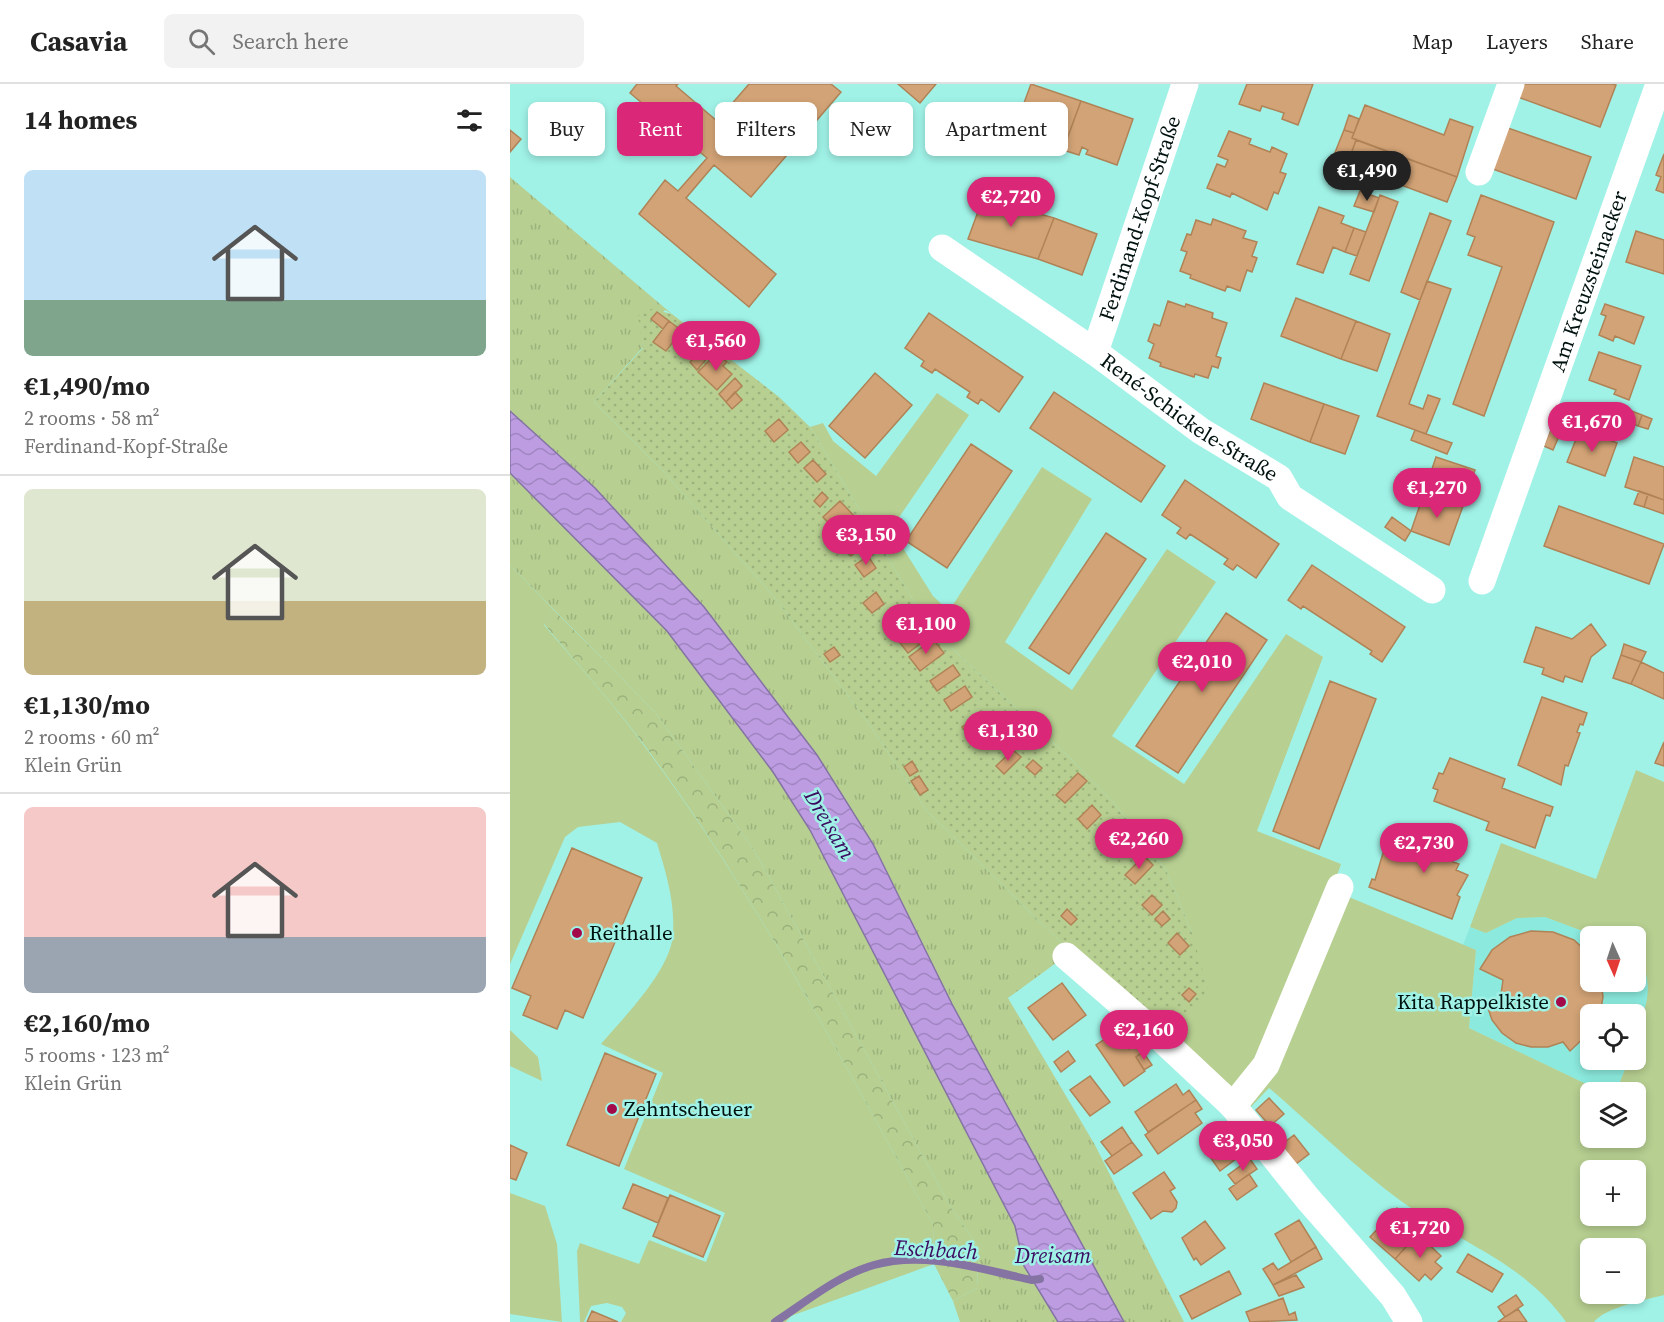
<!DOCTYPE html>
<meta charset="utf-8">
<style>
:root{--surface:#fff;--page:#f2f2f2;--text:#222;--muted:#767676;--line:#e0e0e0;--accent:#db2777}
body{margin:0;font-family:"Source Serif 4",serif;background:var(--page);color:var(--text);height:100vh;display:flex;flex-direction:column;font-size:22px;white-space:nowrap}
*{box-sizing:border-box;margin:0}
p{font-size:20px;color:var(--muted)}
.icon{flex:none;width:33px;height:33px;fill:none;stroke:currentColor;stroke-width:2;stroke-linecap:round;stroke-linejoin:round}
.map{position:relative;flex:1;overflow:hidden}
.panel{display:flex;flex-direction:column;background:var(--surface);width:510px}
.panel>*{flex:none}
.banner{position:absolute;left:18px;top:18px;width:570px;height:54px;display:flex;gap:12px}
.needle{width:39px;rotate:177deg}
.controls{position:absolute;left:1070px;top:842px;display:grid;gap:12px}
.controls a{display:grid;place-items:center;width:66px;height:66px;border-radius:9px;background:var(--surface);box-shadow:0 3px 9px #0003;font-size:30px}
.price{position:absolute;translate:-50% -51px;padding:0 14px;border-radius:21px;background:var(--accent);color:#fff;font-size:20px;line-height:39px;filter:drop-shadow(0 2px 3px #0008)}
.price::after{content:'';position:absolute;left:50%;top:36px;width:18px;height:14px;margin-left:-9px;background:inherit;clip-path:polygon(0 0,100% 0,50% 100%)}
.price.on{background:#222;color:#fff}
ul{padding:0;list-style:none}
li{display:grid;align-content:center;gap:12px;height:318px;padding:0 24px}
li+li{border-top:2px solid var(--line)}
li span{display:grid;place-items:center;height:186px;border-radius:9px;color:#555}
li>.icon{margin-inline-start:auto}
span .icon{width:108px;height:108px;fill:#fffc;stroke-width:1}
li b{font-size:26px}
h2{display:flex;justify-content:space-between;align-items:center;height:72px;padding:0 24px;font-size:26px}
.tag{padding:0 21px;border-radius:9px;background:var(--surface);box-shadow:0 3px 9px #0003;font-size:21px;line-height:54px}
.tag.on{background:var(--accent);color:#fff}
header{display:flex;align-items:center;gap:36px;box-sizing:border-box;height:84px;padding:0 30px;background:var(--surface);border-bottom:2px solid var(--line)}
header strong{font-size:28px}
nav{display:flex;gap:33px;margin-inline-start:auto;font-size:21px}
.search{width:420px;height:54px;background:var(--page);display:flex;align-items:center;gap:15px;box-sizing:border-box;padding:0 21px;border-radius:9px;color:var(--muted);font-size:22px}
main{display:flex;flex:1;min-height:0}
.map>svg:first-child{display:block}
.built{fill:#8be9dd}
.grass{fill:url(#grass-tufts)}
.forest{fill:url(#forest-crowns)}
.park{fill:#b7cf91;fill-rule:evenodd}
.garden{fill:url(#garden-dots)}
.water{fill:url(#water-waves);stroke:#8473a3;stroke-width:1.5}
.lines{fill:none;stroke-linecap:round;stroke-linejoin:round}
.stream{stroke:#8473a3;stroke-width:8}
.building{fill:#d2a376;stroke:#b08357;stroke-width:1.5}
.minor{stroke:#fff;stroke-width:27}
.poi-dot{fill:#a20a4a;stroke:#a0f2e7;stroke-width:2}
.labels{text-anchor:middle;stroke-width:5;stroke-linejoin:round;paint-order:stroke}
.street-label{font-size:21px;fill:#00120f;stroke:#a0f2e7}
.poi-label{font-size:21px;fill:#00120f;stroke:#a0f2e7;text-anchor:start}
.water-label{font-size:22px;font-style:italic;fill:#3c0c5f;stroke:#a0f2e7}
</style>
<header>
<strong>Casavia</strong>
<div class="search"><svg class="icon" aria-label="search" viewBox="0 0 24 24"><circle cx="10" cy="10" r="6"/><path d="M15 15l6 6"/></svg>Search here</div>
<nav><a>Map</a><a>Layers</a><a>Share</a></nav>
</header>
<main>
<section class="panel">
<h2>14 homes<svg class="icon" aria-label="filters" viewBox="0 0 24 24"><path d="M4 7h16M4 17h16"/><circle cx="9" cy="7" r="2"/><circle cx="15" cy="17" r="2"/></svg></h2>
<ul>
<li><span style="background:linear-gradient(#bfe0f5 70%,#7fa58c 0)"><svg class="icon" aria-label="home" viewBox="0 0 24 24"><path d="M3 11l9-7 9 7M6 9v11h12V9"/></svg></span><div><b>€1,490/mo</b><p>2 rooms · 58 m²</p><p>Ferdinand-Kopf-Straße</p></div></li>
<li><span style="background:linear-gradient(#dfe7d0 60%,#c2b280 0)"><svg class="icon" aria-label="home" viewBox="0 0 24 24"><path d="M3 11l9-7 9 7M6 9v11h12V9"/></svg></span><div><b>€1,130/mo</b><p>2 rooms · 60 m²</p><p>Klein Grün</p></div></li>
<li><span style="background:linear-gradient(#f6c9c9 70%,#9aa5b1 0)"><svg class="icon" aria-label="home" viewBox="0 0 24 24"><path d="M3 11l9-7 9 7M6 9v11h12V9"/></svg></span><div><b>€2,160/mo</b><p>5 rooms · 123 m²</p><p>Klein Grün</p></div></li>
</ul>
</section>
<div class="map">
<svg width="1154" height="1238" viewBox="0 0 1154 1238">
<defs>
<pattern id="grass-tufts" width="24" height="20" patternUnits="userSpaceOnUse" patternTransform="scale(1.5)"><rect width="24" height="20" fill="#b7cf91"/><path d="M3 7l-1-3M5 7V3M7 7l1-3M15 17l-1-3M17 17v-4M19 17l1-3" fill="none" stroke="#9cb17c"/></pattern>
<pattern id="forest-crowns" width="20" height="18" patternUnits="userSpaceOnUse" patternTransform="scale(1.5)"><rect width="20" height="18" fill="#b7cf91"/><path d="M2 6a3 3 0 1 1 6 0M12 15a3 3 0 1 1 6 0" fill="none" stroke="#9cb17c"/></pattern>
<pattern id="garden-dots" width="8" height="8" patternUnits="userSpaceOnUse" patternTransform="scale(1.5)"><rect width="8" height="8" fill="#b7cf91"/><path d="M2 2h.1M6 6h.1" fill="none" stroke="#9cb17c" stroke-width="1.8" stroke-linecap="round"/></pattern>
<pattern id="water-waves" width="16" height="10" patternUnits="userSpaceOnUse" patternTransform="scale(1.5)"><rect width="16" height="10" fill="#bd9ce2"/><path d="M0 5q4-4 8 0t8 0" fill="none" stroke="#a185c1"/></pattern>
</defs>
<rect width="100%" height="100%" fill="#a0f2e7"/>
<path class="built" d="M 1035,833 L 1086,852 L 1080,852 L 1080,897 L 1125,897 L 1125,867 L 1137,880 L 1145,906 L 1125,959 L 1125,930 L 1080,930 L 1080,975 L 1119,975 L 1106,1008 L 1093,1008 L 959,944 L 966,866 L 953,861 L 960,843 L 976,849 L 1007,834 Z"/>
<path class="grass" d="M 0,93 L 162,230 L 155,226 L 132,254 L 133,263 L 84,318 L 153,387 L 265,514 L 357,637 L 417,727 L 561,868 L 498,914 L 585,1061 L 674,1238 L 614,1238 L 442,920 L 363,760 L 194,523 L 85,404 L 0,327 Z
M 0,389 L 157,547 L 263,688 L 300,746 L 505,1142 L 514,1183 L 548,1238 L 450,1238 L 443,1217 L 467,1204 L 469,1164 L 442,1125 L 244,766 L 145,628 L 0,481 Z"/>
<path class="forest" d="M 43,525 L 145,628 L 244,766 L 442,1125 L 469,1164 L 467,1204 L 443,1217 L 424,1180 L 423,1140 C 333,978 246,811 135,662 C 104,620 68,581 34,540 Z"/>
<path class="park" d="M 427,309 L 459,331 L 381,445 L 423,512 L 439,527 L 532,383 L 582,415 L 495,558 L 562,606 L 657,465 L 706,498 L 602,652 L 674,700 L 776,550 L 813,573 L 747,747 L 831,780 L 822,806 L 966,866 L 959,944 L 1093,1008 L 1080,1008 L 1080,1053 L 1125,1053 L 1125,1008 L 1106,1008 L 1119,975 L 1125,975 C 1125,929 1154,911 1125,867 L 1125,852 L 1086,852 L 1035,833 L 1007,834 L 976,849 L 960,843 L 991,759 L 1086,795 L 1126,686 L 1154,698 L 1154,1211 C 1135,1216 1096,1223 1084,1238 L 1056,1238 C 1013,1177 949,1159 891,1117 C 847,1085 801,1040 759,1004 L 737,1027 L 658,953 L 682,849 L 656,786 L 605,720 L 560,674 L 419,543 L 300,343 L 313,339 L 323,357 L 366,392 ZM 1080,1086 L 1125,1086 L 1125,1131 L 1080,1131 ZM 1080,1164 L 1125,1164 L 1125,1209 L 1080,1209 Z
M 0,481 L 43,525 L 34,541 C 68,581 104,620 135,663 C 246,811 333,978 423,1140 L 424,1180 L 281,1232 L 276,1238 L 111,1238 L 116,1229 L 112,1223 L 97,1219 L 81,1222 L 74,1238 L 70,1238 L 67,1167 L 70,1159 L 129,1180 L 139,1156 L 196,1178 L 215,1129 L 114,1085 L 153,989 L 91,960 C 114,933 162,885 163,849 C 165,818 156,789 147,759 L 110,738 L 68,743 L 55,753 L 0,880 Z
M 0,946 L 28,973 L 32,997 L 0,982 Z
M 0,1109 L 35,1122 L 47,1160 L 52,1238 L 0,1230 Z"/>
<path class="garden" d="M 141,225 L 162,230 L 269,313 L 300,343 L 419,543 L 560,674 L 605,720 L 656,786 L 682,849 L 699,909 L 658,953 L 561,868 L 417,727 L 357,637 L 265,514 L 153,387 L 84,318 L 133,264 L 128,232 Z"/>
<path class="water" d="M 0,327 L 85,404 L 194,523 L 307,671 L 363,760 L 442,920 L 614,1238 L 548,1238 L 514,1182 L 505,1142 L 300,746 L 263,688 L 157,547 L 0,389 Z"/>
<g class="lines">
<path class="stream" d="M 265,1238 C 296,1218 328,1191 364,1181 C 415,1166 473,1186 522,1196 L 530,1195"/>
</g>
<path class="building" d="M 127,0 L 168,0 L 166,2 L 207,37 L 239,0 L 321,0 L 331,8 L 241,113 L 204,81 L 176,114 L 266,190 L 239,223 L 129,130 L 155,96 L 168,107 L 197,74 L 120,9 Z
M 388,0 L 426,0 L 410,19 Z
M 521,0 L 571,17 L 553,66 L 542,61 L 544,54 L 538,51 L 536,57 L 504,46 Z
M 737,0 L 803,0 L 788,41 L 772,35 L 774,29 L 752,22 L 750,27 L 729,20 Z
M 1010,0 L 1102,0 L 1106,1 L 1090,43 L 1005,12 Z
M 571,17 L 623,35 L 607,81 L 576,70 L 578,66 L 572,63 L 569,71 L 553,66 Z
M 855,21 L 934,51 L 940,35 L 963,43 L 947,93 L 842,54 Z
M 839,31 L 849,35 L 844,49 L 834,46 Z
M 995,43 L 1081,73 L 1066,115 L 980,84 Z
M 0,46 L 11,55 L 0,68 Z
M 834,46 L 844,49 L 842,54 L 846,56 L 837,81 L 822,76 Z
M 719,47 L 741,55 L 739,60 L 760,68 L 762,63 L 777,70 L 770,88 L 776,90 L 768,110 L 764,108 L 757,126 L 722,109 L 720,113 L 697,104 L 707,80 L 715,83 L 718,76 L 708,72 Z
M 846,56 L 947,93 L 937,118 L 837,81 Z
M 1154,70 L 1154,109 L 1146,106 L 1151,93 L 1146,91 Z
M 850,107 L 869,114 L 864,128 L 844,122 Z
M 870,111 L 888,118 L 859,197 L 840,190 Z
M 971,111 L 1044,138 L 974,332 L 943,320 L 992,183 L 958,171 L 965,153 L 957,150 Z
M 473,114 L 544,134 L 528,175 L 458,155 Z
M 809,123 L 834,132 L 831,139 L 844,144 L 835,168 L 823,163 L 813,189 L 787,180 Z
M 920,129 L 941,137 L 910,216 L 891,208 Z
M 544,134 L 587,150 L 572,191 L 528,175 Z
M 703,135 L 736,147 L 733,154 L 747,158 L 742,172 L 747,174 L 742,188 L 737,186 L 730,207 L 717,202 L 715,207 L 680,194 L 681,191 L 670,187 L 677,168 L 671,166 L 677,150 L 681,151 L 686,136 L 701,141 Z
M 844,144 L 856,148 L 847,172 L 835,168 Z
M 1126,147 L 1154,156 L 1154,190 L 1116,178 Z
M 917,197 L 941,205 L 899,320 L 913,325 L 918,311 L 930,315 L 916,350 L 867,332 Z
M 786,214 L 846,237 L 831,275 L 771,252 Z
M 658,217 L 675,223 L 676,220 L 703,229 L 702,234 L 717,239 L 706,272 L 711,274 L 708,284 L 702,282 L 698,294 L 685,290 L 684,293 L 650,282 L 651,279 L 639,274 L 644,260 L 638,257 L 644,240 L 650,242 Z
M 1095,220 L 1134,233 L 1124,260 L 1105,252 L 1103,257 L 1089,251 L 1096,232 L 1091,230 Z
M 147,228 L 159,237 L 153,245 L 141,235 Z
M 419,229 L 513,293 L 489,328 L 471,315 L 468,320 L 457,313 L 460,308 L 425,285 L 422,289 L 411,282 L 414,277 L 395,264 Z
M 159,237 L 172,247 L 156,267 L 143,258 Z
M 846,237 L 880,250 L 867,287 L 831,275 Z
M 191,267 L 198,273 L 187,286 L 180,278 Z
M 1089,268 L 1131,282 L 1119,316 L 1104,310 L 1106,306 L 1079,296 Z
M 207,269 L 217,278 L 213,282 L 222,290 L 207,306 L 188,288 Z
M 365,289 L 402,321 L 355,374 L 319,342 Z
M 225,294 L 232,302 L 216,318 L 209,310 Z
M 754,299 L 814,320 L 800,358 L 741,335 Z
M 225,308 L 232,316 L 222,325 L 216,318 Z
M 544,308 L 655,382 L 631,418 L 520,344 Z
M 814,320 L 849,332 L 835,370 L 800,358 Z
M 1111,323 L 1132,331 L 1128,342 L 1107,333 Z
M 1132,331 L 1142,335 L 1138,345 L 1128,342 Z
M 269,335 L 278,346 L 264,358 L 255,347 Z
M 1043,339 L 1053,343 L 1043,366 L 1034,362 Z
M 1070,345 L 1107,359 L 1095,392 L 1057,378 Z
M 905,346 L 942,359 L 937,370 L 901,356 Z
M 291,358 L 300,368 L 288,379 L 279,368 Z
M 461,360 L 502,387 L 437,484 L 396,457 Z
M 926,373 L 965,386 L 953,422 L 914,409 Z
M 1124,373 L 1154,383 L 1154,416 L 1115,403 Z
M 303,376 L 316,390 L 307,398 L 294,384 Z
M 675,396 L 769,460 L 746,494 L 727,481 L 723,486 L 714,480 L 718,475 L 680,450 L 676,455 L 667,449 L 671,444 L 652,431 Z
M 1129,407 L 1138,410 L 1134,423 L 1124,420 Z
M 312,408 L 318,414 L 310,423 L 304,417 Z
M 914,409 L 953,422 L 939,461 L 901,447 Z
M 1138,410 L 1154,416 L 1154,430 L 1134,423 Z
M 330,417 L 345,433 L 334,443 L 330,439 L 324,445 L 313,433 Z
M 1049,422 L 1154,460 L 1139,500 L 1034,462 Z
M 882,433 L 901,447 L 895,457 L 875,443 Z
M 343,439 L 358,458 L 341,472 L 326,453 Z
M 596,449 L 636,475 L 559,590 L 519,564 Z
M 358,472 L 366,484 L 354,493 L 345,481 Z
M 802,481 L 895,543 L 872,578 L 860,570 L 862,567 L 793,522 L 791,525 L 778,516 Z
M 366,508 L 374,520 L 362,529 L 353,519 Z
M 396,524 L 400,530 L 388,539 L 383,533 Z
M 716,529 L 757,556 L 668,689 L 626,662 Z
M 405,533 L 420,552 L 398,569 L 383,550 Z
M 1081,540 L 1096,561 L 1081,573 L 1072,598 L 1055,592 L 1053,598 L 1032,590 L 1034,584 L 1014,578 L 1026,543 L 1062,555 Z
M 423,555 L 434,569 L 410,587 L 399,573 Z
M 1114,560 L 1136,568 L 1131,578 L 1111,571 Z
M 324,563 L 330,571 L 320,578 L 314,570 Z
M 1111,571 L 1131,578 L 1121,600 L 1103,594 Z
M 1131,578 L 1154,589 L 1154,615 L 1121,600 Z
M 443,581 L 450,591 L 427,607 L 420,597 Z
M 820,597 L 866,615 L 809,765 L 763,747 Z
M 455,602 L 462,613 L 441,627 L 434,616 Z
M 1032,613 L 1077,629 L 1073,641 L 1070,640 L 1067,648 L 1070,649 L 1058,682 L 1055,681 L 1051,701 L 1008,681 Z
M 469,632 L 475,642 L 459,652 L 452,643 Z
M 500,636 L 508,647 L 492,657 L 485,646 Z
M 1154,658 L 1154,682 L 1145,679 Z
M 503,666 L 511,673 L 494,690 L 486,682 Z
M 940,674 L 995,695 L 992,704 L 1043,723 L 1040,732 L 1036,731 L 1025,764 L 976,746 L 979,738 L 924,717 L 928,706 L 923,704 L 929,689 L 933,690 Z
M 523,676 L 532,684 L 525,691 L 516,683 Z
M 402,677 L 408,687 L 400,692 L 394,683 Z
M 568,689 L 577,697 L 555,719 L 546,711 Z
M 409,692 L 418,706 L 410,711 L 401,697 Z
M 582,721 L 591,731 L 577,745 L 568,735 Z
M 915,742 L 927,746 L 924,751 L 934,755 L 936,750 L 957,758 L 953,770 L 947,768 L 943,778 L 949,780 L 946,786 L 958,791 L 947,811 L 950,813 L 942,835 L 859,803 L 862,795 L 865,796 L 876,759 L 886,763 L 885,768 L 895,772 L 896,768 L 904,770 Z
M 62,764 L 132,794 L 73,934 L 55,926 L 47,945 L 13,931 L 21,912 L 2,904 Z
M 634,772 L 643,781 L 625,800 L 615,791 Z
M 642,811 L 652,821 L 642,831 L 632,821 Z
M 557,825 L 567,835 L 561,841 L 551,832 Z
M 653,827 L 660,835 L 652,842 L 645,835 Z
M 1021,847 L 1043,848 L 1064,856 L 1080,871 L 1080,897 L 1091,897 L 1093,913 L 1090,930 L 1080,930 L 1080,948 L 1060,967 L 1053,958 L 1038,963 L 1021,963 L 1006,959 L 992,949 L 982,936 L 977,921 L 990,917 L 993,896 L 970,885 L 982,866 L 1000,853 Z
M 667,849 L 679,862 L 670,871 L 658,859 Z
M 552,899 L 576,931 L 543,956 L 518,924 Z
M 679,904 L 686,910 L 679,918 L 672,911 Z
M 607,947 L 619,965 L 627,959 L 633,968 L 626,973 L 635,987 L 614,1002 L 586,961 Z
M 558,967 L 565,977 L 551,988 L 544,978 Z
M 633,968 L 642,981 L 634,986 L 626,973 Z
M 95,969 L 146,990 L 109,1082 L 57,1061 Z
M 580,992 L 600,1018 L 580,1032 L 560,1006 Z
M 666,1000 L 673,1011 L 679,1006 L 686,1016 L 638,1048 L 625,1028 Z
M 759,1014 L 774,1030 L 760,1042 L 746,1026 Z
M 686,1016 L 692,1025 L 685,1029 L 692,1039 L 648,1070 L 635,1051 Z
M 612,1043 L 622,1058 L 602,1072 L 591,1058 Z
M 714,1048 L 731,1071 L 710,1087 L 693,1063 Z
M 784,1051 L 799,1070 L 786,1080 L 771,1061 Z
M 622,1058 L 632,1071 L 604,1090 L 595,1077 Z
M 0,1061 L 17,1069 L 6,1096 L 0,1094 Z
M 740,1075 L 747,1085 L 725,1100 L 718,1091 Z
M 654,1088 L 665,1104 L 660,1107 L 667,1118 L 666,1124 L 662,1128 L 653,1127 L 641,1135 L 623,1109 Z
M 739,1090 L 747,1102 L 727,1116 L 719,1105 Z
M 123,1100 L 158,1114 L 148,1139 L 113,1124 Z
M 160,1111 L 210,1132 L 193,1173 L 143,1152 Z
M 887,1124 L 911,1146 L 885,1175 L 860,1153 Z
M 789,1136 L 806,1163 L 781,1178 L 765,1150 Z
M 695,1137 L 715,1164 L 691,1181 L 686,1174 L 684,1176 L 672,1154 Z
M 908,1150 L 931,1172 L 925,1178 L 932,1184 L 921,1196 L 915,1190 L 909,1197 L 885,1175 Z
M 806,1163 L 812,1175 L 763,1201 L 753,1185 L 763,1179 L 768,1186 Z
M 958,1170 L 993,1190 L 982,1208 L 947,1188 Z
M 719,1187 L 731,1210 L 682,1235 L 670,1212 Z
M 786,1191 L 794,1203 L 769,1212 L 763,1201 Z
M 1006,1211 L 1013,1221 L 995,1233 L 988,1223 Z
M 773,1214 L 779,1231 L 785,1228 L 787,1236 L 740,1238 L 736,1228 Z
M 1008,1225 L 1017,1238 L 988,1238 L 995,1233 Z
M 82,1227 L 108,1238 L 77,1238 Z"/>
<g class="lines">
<g class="minor">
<path d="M 969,88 L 1001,0"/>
<path id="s1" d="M 432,164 L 585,268 L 691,347 L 769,394 L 780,413 L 922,506"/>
<path id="s2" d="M 585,268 L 675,0"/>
<path id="s3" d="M 972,497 L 1149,0"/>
<path d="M 556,872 L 645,949 L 723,1022 L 798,1115 L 883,1212 L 899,1238"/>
<path d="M 723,1022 L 756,981 L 830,803"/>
</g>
</g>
<g class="poi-dot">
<circle cx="67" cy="849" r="6"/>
<circle cx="1051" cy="918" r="6"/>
<circle cx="102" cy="1025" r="6"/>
</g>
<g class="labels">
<g class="street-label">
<text dy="7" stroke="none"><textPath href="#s2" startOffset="141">Ferdinand-Kopf-Straße</textPath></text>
<text dy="7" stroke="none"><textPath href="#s3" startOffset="318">Am Kreuzsteinacker</textPath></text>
<text dy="7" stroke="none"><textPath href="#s1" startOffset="300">René-Schickele-Straße</textPath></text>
</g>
<g class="poi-label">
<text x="79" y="856">Reithalle</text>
<text x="1039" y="925" text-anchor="end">Kita Rappelkiste</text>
<text x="114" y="1032">Zehntscheuer</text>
</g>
<g class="water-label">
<text transform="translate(320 740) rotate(59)" y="8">Dreisam</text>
<text transform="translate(426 1165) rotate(3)" y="8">Eschbach</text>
<text x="543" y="1179">Dreisam</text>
</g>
</g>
</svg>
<div class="controls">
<a><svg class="needle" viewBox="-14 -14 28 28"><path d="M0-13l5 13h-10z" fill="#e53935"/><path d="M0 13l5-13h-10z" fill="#767676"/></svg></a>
<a><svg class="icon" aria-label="locate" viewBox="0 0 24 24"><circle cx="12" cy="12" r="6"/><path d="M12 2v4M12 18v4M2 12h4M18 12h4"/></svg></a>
<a><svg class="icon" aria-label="layers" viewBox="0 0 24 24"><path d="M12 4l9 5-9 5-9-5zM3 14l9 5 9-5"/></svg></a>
<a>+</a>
<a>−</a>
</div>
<b class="price on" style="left:857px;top:118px">€1,490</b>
<b class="price" style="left:501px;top:144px">€2,720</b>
<b class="price" style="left:206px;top:288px">€1,560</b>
<b class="price" style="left:1082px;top:369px">€1,670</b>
<b class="price" style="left:927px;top:435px">€1,270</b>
<b class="price" style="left:356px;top:482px">€3,150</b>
<b class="price" style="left:416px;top:571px">€1,100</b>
<b class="price" style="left:692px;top:609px">€2,010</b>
<b class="price" style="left:498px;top:678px">€1,130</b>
<b class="price" style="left:629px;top:786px">€2,260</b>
<b class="price" style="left:914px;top:790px">€2,730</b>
<b class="price" style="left:634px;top:977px">€2,160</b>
<b class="price" style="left:733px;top:1088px">€3,050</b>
<b class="price" style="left:910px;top:1175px">€1,720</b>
<div class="banner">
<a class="tag">Buy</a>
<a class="tag on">Rent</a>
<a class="tag">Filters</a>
<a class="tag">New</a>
<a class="tag">Apartment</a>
</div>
</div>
</main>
